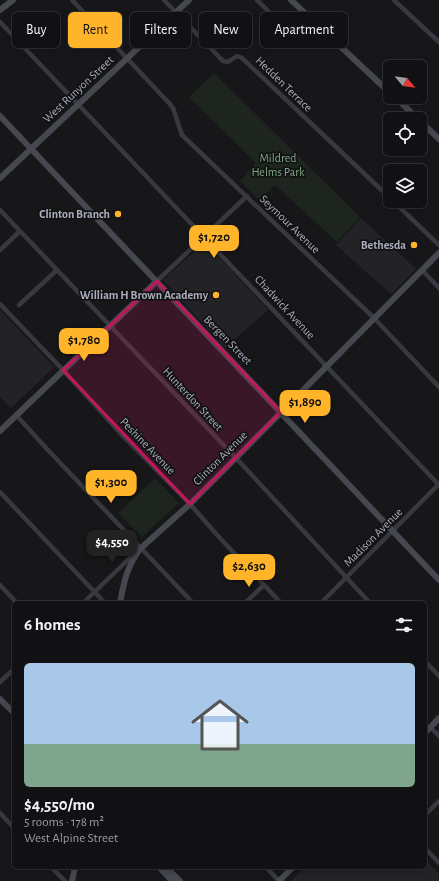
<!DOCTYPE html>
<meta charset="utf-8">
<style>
:root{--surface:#111114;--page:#1a1a1d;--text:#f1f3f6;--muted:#9c9da0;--line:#303134;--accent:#ffb42a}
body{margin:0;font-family:"Alegreya Sans",sans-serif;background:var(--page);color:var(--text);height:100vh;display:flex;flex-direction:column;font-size:15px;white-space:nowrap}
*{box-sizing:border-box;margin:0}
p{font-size:13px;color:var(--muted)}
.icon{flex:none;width:22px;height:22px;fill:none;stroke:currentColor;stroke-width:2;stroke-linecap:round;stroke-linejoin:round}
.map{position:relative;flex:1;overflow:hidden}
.details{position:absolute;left:12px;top:601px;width:415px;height:268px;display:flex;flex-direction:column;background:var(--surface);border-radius:6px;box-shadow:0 2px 6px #0003,0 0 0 1px var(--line)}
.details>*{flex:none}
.banner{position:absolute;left:12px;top:12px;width:415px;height:36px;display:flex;gap:8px}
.needle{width:26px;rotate:119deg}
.controls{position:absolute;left:383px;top:60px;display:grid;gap:8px}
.controls a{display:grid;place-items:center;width:44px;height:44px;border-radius:6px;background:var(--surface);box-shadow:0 2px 6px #0003,0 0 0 1px var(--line);font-size:20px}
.price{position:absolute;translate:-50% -34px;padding:0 9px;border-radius:8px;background:var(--accent);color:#111;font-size:13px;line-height:26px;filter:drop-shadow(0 1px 2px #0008)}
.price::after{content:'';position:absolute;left:50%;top:24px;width:12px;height:9px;margin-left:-6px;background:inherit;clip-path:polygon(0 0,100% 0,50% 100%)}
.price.selected{background:#222;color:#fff}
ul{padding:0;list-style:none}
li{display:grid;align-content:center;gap:8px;height:212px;padding:0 12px}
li+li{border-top:1px solid var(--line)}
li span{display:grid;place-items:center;height:124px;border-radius:6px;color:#555}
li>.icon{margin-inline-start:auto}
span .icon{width:72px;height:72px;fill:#fffc;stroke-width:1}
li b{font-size:17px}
h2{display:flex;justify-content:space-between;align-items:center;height:48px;padding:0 12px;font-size:17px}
.pill{padding:0 14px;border-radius:6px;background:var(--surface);box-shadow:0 2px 6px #0003,0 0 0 1px var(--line);font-size:14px;line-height:36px}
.pill.selected{background:var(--accent);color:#111}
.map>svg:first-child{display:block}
.built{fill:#232327}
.park{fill:#1d251e}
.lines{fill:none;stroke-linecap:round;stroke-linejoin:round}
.street{stroke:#38393f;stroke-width:4.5}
.secondary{stroke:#46484f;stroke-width:6}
.marked{fill:#c2185b;fill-opacity:0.2;stroke:#c2185b;stroke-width:3;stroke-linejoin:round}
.poi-dot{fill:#ffb42a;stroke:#121215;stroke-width:1.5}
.labels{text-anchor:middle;stroke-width:3.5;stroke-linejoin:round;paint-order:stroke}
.street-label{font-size:12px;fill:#a9aebb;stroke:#121215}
.park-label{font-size:12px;fill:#7ea780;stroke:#121215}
.poi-label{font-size:12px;font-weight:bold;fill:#a9aebb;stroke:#121215;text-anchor:end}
</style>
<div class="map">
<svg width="439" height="881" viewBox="0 0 439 881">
<rect width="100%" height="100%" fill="#17171a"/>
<path class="built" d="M 361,218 L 416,269 L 391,294 L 336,245 Z
M 205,242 L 268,310 L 225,348 L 163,280 Z
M 0,310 L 54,367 L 11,408 L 0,397 Z
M 425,859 L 439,874 L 439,881 L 291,881 L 305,867 L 425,867 Z"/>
<path class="park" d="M 214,73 L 360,217 L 337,242 L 275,185 L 259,200 L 240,181 L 256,163 L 189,97 Z
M 155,478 L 179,503 L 142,537 L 118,513 Z"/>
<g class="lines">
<path class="street" d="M 72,0 L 169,103 L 173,108 L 182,135 L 374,318 L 439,387
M 164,0 L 223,61 L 228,62 L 237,56 L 242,58 L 390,198
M 257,0 L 269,12
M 394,0 L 439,42
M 0,22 L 439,485
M 393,201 L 439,245
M 0,210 L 236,458 L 370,603
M 0,250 L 20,231
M 422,270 L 439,288
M 157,281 L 247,196
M 0,304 L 63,370 L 123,436 L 190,504 L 218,536 L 281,603
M 19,305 L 57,270
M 16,415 L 47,449 L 193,603
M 0,492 L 105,603
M 0,585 L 17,603
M 83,603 L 134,554
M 245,603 L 264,585
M 321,603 L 439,484
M 425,661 L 439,676
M 0,682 L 14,669
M 430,727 L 439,736
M 0,813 L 14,828
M 425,815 L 439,801
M 425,848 L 439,863
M 51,867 L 65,881
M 266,867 L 279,881"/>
<path class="secondary" d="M 291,0 L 390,93
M 0,10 L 13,0
M 395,97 L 418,119
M 0,116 L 439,580
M 420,121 L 439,139
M 0,178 L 189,0
M 0,431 L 157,281
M 120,603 C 124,581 127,566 141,548 L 190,504 L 236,458 L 439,253
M 0,699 L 14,713
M 425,733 L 439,718
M 159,867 L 172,881
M 166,867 L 180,881
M 72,881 L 75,867
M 279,881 L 293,867"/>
</g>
<path class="marked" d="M 157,281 L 281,412 L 190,504 L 63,370 Z"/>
<g class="poi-dot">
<circle cx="118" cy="214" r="4"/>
<circle cx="414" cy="245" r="4"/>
<circle cx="216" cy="295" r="4"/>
</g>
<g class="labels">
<g class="street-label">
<text transform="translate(284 84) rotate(44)" y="4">Hedden Terrace</text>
<text transform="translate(78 89) rotate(-43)" y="4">West Runyon Street</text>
<text transform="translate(290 224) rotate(44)" y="4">Seymour Avenue</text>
<text transform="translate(285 307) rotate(47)" y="4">Chadwick Avenue</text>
<text transform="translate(228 340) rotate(46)" y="4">Bergen Street</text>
<text transform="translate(193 399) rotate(47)" y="4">Hunterdon Street</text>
<text transform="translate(148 446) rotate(46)" y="4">Peshine Avenue</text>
<text transform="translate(220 458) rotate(-45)" y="4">Clinton Avenue</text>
<text transform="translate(373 537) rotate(-45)" y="4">Madison Avenue</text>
</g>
<g class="park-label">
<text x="278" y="162">Mildred<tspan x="278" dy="14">Helms Park</tspan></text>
</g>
<g class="poi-label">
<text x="110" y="218">Clinton Branch</text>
<text x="406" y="249">Bethesda</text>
<text x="208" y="299">William H Brown Academy</text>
</g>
</g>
</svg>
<div class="controls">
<a><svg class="needle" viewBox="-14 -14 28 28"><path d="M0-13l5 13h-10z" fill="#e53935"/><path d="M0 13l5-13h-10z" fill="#9c9da0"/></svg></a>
<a><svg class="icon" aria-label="locate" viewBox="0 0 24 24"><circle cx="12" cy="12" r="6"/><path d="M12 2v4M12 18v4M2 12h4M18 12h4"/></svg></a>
<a><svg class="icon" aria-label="layers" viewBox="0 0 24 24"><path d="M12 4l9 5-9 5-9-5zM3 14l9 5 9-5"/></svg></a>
</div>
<b class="price" style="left:214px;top:259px">$1,720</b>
<b class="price" style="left:84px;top:362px">$1,780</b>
<b class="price" style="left:305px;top:424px">$1,890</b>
<b class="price" style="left:111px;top:504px">$1,300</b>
<b class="price selected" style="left:112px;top:564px">$4,550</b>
<b class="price" style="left:249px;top:588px">$2,630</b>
<div class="banner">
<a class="pill">Buy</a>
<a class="pill selected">Rent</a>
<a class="pill">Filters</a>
<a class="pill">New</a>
<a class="pill">Apartment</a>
</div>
<section class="details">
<h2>6 homes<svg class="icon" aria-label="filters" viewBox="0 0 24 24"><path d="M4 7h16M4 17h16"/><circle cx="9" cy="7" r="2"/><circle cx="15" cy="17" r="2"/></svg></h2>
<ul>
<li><span style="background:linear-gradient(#a9c7e8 65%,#7fa58c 0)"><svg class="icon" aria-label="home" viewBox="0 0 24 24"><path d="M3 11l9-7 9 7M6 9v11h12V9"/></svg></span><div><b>$4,550/mo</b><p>5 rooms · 178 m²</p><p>West Alpine Street</p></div></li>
</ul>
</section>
</div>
